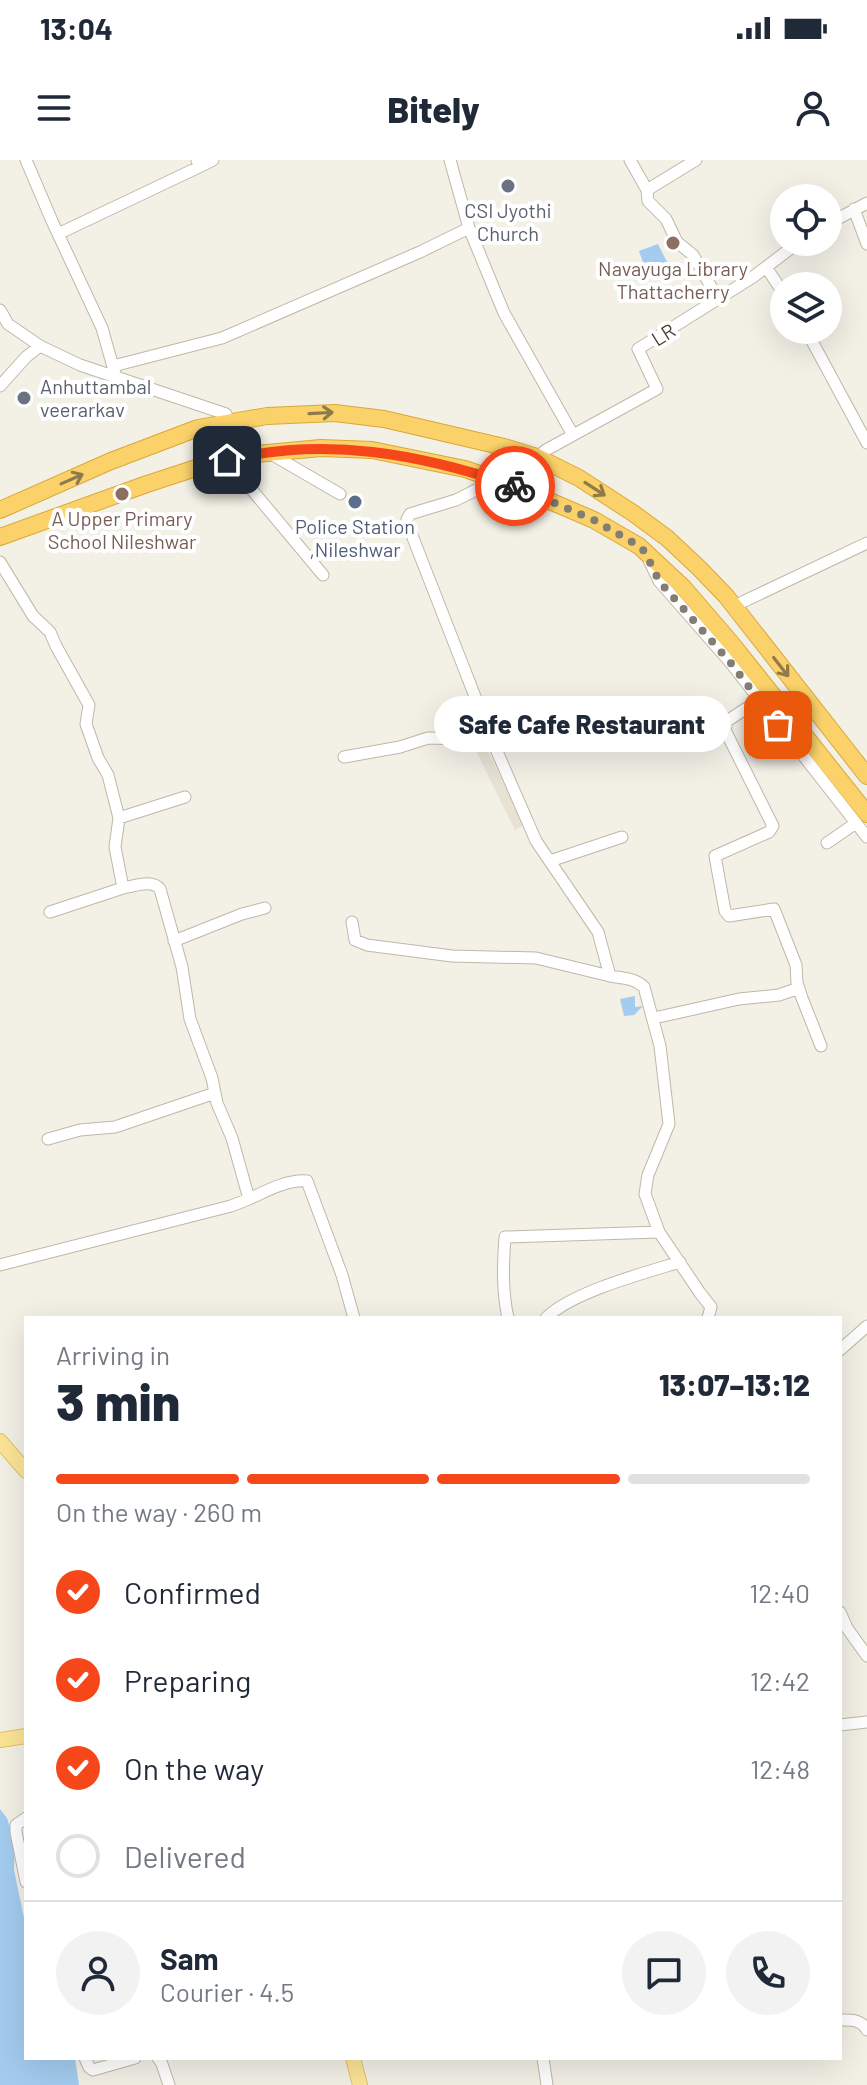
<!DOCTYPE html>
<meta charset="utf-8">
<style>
body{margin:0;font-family:Barlow,sans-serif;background:#f2f2f3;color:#1f2937;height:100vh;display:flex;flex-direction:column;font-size:30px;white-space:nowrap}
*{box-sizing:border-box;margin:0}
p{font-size:26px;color:#747a83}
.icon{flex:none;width:44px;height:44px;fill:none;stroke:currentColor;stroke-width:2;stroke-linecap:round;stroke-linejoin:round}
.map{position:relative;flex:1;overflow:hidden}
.panel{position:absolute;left:24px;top:1156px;width:818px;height:744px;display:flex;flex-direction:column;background:#fff;border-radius:0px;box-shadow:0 8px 32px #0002}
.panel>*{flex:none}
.buttons{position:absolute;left:770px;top:24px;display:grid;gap:16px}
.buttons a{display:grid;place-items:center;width:72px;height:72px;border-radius:50%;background:#fff;box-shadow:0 8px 32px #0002;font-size:40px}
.pin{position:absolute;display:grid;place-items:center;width:68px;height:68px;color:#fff;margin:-34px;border-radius:16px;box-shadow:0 4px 12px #0006}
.courier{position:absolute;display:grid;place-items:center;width:80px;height:80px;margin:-40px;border:6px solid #f6471a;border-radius:50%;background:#fff;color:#222;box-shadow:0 2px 10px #0007}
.bubble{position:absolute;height:56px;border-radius:28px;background:#fff;box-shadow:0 8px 32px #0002;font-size:26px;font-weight:800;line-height:56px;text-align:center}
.overview em{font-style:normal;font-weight:800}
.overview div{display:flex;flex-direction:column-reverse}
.overview{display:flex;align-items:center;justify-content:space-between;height:136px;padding:0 32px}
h1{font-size:52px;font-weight:800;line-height:60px}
.bar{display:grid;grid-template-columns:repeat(4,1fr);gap:12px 8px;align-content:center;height:96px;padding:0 32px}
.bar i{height:10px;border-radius:6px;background:#e0e1e3}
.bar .selected{background:#f6471a}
.bar p{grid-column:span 4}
.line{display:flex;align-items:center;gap:20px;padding:0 32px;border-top:2px solid #e0e1e3}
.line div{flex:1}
.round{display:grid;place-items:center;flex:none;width:84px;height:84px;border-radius:42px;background:#f2f2f3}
ol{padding:0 32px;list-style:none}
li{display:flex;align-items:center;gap:24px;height:88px}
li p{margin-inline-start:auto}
li .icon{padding:8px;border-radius:50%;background:#f6471a;color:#fff;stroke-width:4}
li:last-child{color:#747a83}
li i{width:44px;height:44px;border:4px solid #e0e1e3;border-radius:50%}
.status{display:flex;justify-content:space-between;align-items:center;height:56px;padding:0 40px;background:#fff;direction:ltr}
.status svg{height:22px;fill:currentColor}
header{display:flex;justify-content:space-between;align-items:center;height:104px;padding:0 32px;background:#fff;font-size:36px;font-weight:800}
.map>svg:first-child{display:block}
</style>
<div class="status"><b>13:04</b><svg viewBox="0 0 49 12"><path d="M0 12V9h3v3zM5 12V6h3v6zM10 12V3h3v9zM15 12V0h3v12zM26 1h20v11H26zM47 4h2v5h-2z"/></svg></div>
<header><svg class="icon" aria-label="menu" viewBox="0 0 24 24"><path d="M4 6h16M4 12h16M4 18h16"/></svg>Bitely<svg class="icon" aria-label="person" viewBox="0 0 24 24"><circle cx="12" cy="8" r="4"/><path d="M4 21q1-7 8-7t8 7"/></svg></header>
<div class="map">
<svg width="867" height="1925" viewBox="0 0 867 1925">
<rect width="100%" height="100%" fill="#f3f0e6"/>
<!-- residential -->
<path fill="#e7e2d4" d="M486,587L524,665L515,670L476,591Z"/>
<!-- water -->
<path fill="#a3ccef" d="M658,84L667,102L645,108L639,91Z
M635,836V847L643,846L634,855L624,856L620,839Z
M0,1649L7,1658L15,1684L14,1710L26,1767V1898H75L79,1925H0Z"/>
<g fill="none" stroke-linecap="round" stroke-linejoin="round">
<!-- minor casing -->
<g stroke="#beb8a9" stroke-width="13">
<path id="minor" d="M26,0L52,61L102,168L115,214
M450,0L469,68L504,153L573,275
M630,0L647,30L648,41L666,59L677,82L693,95L718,139
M199,7L213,0
M647,30L696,0
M854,49L867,84
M828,64L867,43
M58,74L199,7L197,0
M766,107L784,134
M0,150L8,164L40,186L80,205L226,254L238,298
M806,170L867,283
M113,206L222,178L420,92L469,68
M0,226L26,197L40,186
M271,294L340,334
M537,297L546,290L657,229L638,189L753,117L799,82
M227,300L323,415
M500,322L488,324L456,340L410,354L407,359L408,365L492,580L536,681L598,772L610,816C622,818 635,818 644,827L660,886L669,964L648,1015L645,1034L659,1072L700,1133L711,1147L708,1158
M648,398L659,421L730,502L867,677
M0,402L33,456L50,472L56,486L89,545L86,564L98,598L108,615L119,658L115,687L123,728C135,726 152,719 160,729L182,807L190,859L212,918L217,943L232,978L249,1039L231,1046L0,1105
M734,446L867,383
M759,540L727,561L725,570L773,666L769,672L715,696L725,751L729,756L774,749L796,805L797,823L802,838L821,886
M344,597L400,587L428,578L492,580
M119,658L185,637
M827,683L856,663
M550,701L622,677
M50,752L123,728
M352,762L355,780L367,785L452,796L536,798L610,816
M174,781L242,754L265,748
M654,858L739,839L779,835L799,828
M48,979L80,970L115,967L215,933
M249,1039C266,1031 288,1019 307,1021L342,1115L354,1158
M508,1158C502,1131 503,1104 505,1077L659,1072
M546,1158C572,1132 644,1113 680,1102
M840,1190L867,1166
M840,1452L847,1468L867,1496
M840,1565L867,1562
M26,1658L16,1665V1672L26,1722
M840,1860C851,1860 861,1859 867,1870
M85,1898L89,1907L93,1910L135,1898
M158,1898L162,1904L169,1925
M543,1898L547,1925"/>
</g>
<!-- major casing -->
<g stroke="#e1c366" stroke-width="16">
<path id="major" d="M0,1281L26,1311
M0,1580L26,1576
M353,1898L360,1925"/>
</g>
<!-- highway casing -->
<g stroke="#daa739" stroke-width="18">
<path id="highway" d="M0,350L111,301L198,268L267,256L335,253L384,259L504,287L537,297L579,318L633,353L667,378L699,408L726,436L867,616
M0,377L147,324L199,307L256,294L321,288L372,290L465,309L517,327L594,360L639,386L683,427L732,484L867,654"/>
</g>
<!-- minor -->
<use href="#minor" stroke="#fff" stroke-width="11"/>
<!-- major -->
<use href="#major" stroke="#fce496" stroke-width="14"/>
<!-- highway -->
<use href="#highway" stroke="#fbd269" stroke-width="16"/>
</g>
<!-- one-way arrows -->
<defs><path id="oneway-shaft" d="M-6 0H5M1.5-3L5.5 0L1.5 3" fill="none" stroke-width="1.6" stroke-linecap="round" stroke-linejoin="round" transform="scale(2)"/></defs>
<g stroke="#8e7a4a">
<use href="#oneway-shaft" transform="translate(321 253) rotate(-3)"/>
<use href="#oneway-shaft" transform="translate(72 319) rotate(-24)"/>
<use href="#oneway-shaft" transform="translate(595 329) rotate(33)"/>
<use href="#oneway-shaft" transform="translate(781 507) rotate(52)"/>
</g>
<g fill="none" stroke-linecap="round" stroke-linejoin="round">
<!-- done -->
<path stroke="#827e73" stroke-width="8" stroke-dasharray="0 14.4" d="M515,326L594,360L639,386L645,392L659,421L730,502L778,565"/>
<!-- route -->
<path stroke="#f6471a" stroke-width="10" d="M227,300C326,276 420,294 515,326"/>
</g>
<!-- markers -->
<g fill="#6b7280" stroke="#fff" stroke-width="3">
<circle cx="508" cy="26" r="8"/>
<circle cx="24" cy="238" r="8"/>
</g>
<g fill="#8d6e63" stroke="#fff" stroke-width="3">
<circle cx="673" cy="83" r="8"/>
<circle cx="122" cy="334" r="8"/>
</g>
<circle fill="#5c6f8a" stroke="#fff" stroke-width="3" cx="355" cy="342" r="8"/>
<g text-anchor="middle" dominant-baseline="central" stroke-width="8" stroke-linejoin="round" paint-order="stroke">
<!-- worship labels -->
<g font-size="20" fill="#5b616d" stroke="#fff">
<text x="508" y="50">CSI Jyothi<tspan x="508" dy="23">Church</tspan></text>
<text x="40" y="226" text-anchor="start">Anhuttambal<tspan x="40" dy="23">veerarkav</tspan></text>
</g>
<!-- education labels -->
<g font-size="20" fill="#785e54" stroke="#fff">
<text x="673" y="108">Navayuga Library<tspan x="673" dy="23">Thattacherry</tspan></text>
<text x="122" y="358">A Upper Primary<tspan x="122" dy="23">School Nileshwar</tspan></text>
</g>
<!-- street labels -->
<g font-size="20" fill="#454035" stroke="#fff">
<text transform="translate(663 174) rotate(-32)">LR</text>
</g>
<!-- service labels -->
<g font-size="20" fill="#4e5e75" stroke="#fff">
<text x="355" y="366">Police Station<tspan x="355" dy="23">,Nileshwar</tspan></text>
</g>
</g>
</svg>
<div class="buttons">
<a><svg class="icon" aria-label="locate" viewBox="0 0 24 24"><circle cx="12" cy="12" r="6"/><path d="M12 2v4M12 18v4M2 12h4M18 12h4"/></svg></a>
<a><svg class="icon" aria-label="layers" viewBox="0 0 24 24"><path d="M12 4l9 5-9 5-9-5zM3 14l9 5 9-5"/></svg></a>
</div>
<div class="pin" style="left:778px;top:565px;background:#ea580c"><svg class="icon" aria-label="bag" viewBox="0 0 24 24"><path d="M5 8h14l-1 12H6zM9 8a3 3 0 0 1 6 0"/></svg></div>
<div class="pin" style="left:227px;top:300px;background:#1f2937"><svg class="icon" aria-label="home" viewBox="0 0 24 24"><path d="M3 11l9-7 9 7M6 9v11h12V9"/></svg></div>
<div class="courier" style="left:515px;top:326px"><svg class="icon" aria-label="bike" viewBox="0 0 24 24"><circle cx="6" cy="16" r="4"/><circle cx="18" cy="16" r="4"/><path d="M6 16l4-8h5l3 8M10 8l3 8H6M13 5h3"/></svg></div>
<div class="bubble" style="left:434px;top:536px;width:296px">Safe Cafe Restaurant</div>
<section class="panel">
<div class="overview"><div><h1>3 min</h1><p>Arriving in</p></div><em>13:07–13:12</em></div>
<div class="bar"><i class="selected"></i><i class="selected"></i><i class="selected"></i><i></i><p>On the way · 260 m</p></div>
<ol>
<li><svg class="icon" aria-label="check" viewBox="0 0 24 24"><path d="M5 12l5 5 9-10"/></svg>Confirmed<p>12:40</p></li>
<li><svg class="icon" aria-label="check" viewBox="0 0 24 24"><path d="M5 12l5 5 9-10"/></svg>Preparing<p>12:42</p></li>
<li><svg class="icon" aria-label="check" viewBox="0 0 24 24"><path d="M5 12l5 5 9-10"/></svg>On the way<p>12:48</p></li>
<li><i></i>Delivered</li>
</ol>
<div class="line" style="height:144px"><a class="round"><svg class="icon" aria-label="person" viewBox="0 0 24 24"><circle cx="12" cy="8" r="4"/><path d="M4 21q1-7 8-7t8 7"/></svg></a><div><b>Sam</b><p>Courier · 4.5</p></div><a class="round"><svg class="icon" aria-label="chat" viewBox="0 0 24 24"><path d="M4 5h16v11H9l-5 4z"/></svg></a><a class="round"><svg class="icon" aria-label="phone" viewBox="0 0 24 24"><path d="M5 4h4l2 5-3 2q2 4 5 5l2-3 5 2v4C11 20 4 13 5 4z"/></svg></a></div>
</section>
</div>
